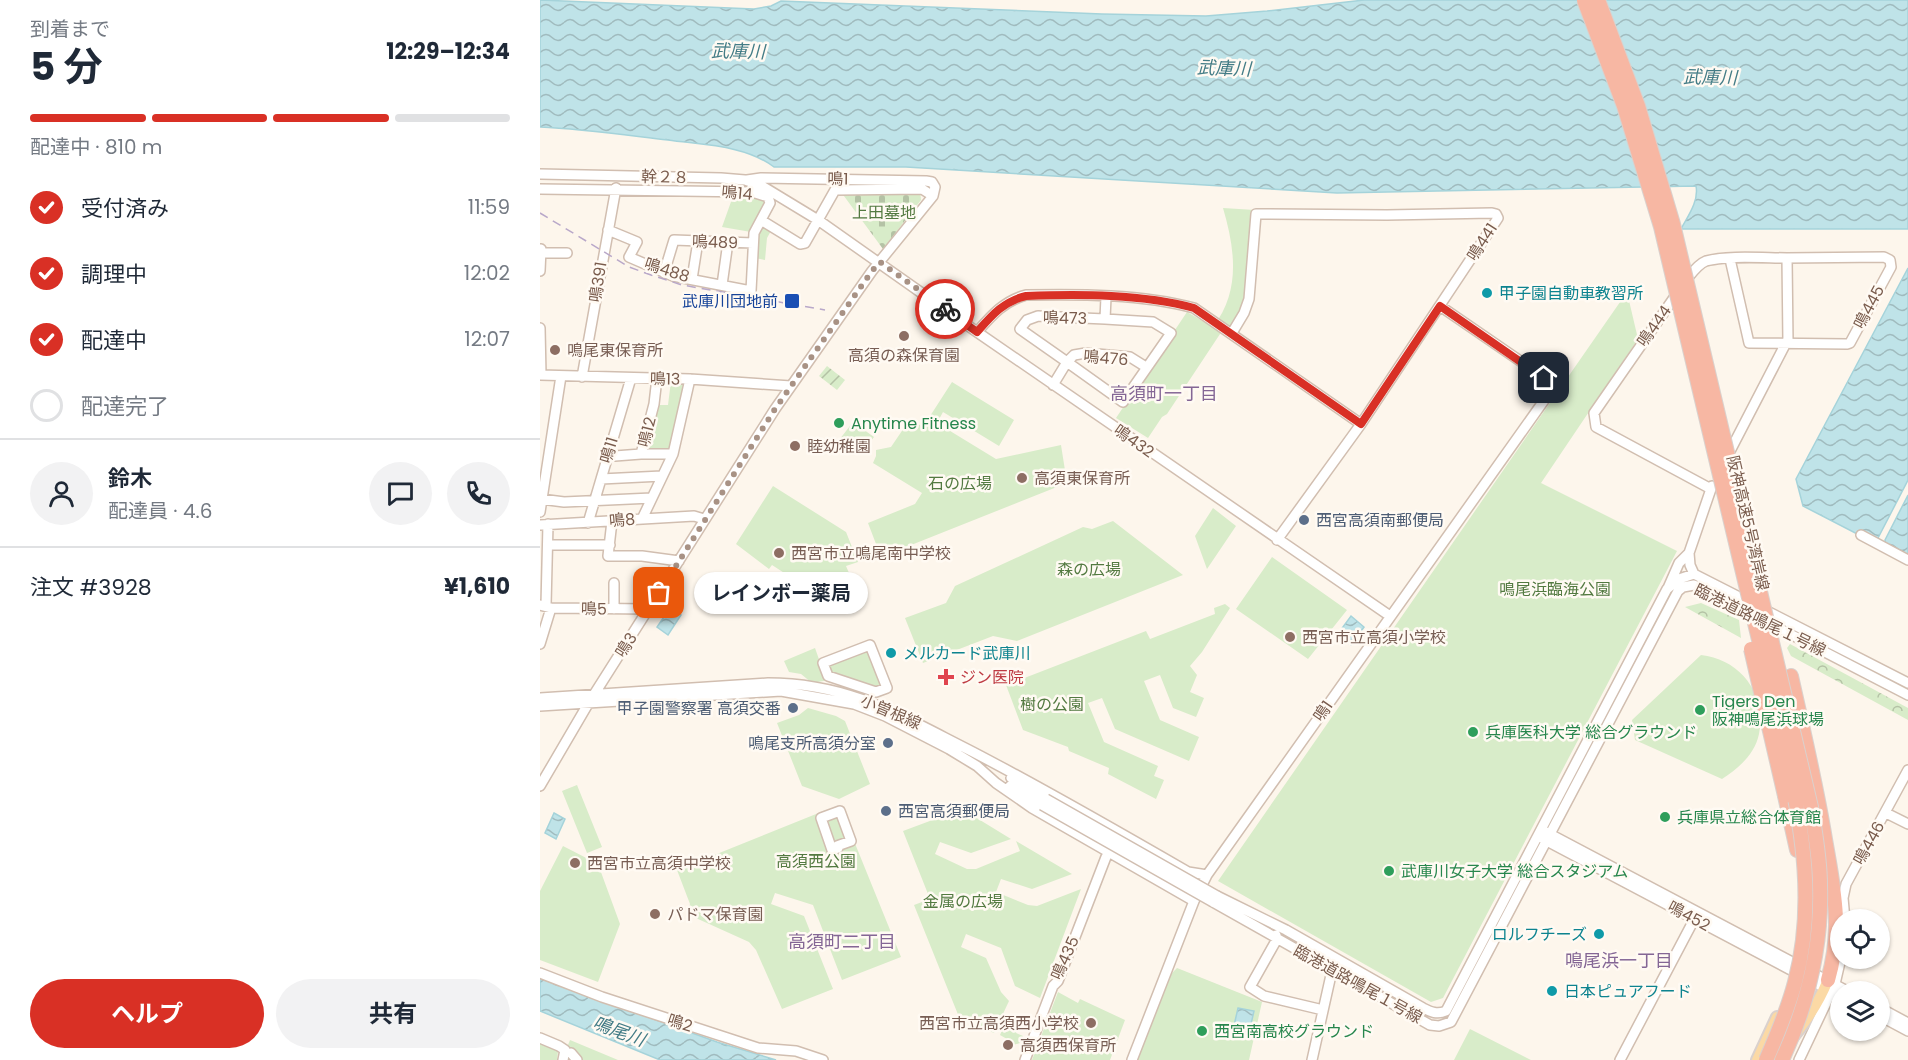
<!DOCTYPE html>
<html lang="ja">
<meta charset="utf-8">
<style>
body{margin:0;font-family:Poppins,"Noto Sans JP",sans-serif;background:#f2f2f3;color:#1f2937;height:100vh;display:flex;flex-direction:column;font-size:22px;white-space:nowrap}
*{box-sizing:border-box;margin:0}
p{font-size:20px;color:#747a83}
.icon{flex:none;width:33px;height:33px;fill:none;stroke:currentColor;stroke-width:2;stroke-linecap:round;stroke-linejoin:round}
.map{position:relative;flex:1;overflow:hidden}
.drawer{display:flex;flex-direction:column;background:#fff;width:540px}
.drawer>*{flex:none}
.fabs{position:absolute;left:1290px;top:909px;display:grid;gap:12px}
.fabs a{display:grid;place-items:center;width:60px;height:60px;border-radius:50%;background:#fff;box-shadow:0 2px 4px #0004;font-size:30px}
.pin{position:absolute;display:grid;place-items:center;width:51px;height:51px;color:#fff;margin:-26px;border-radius:12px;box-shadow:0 3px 9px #0006}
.courier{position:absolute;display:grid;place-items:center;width:60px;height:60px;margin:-30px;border:4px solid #d93025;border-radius:50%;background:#fff;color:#222;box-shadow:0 2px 8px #0007}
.bubble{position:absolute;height:42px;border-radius:21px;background:#fff;box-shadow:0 2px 4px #0004;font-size:20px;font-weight:700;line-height:42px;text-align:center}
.head em{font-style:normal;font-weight:700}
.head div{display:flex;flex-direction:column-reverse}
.head{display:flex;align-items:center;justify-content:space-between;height:102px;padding:0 30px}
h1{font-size:39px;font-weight:700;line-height:45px}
.bar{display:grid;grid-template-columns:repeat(4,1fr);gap:9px 6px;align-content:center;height:72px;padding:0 30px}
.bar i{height:8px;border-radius:4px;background:#e0e1e3}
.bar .current{background:#d93025}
.bar p{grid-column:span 4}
.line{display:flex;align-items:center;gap:15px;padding:0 30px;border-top:2px solid #e0e1e3}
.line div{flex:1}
.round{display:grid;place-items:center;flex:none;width:63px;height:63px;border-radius:32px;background:#f2f2f3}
ol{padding:0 30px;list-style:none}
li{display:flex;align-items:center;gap:18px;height:66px}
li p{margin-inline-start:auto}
li .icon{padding:6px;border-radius:50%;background:#d93025;color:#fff;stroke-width:4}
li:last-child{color:#747a83}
li i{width:33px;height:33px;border:3px solid #e0e1e3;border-radius:50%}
.cta{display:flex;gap:12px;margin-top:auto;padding:12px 30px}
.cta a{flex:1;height:69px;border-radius:36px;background:#d93025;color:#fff;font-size:24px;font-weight:700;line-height:69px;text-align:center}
.cta a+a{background:#f2f2f3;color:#1f2937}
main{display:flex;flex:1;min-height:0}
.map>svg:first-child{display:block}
</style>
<main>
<section class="drawer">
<div class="head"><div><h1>5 分</h1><p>到着まで</p></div><em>12:29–12:34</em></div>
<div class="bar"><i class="current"></i><i class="current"></i><i class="current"></i><i></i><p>配達中 · 810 m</p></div>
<ol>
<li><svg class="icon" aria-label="check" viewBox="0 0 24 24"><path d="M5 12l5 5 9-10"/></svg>受付済み<p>11:59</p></li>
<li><svg class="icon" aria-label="check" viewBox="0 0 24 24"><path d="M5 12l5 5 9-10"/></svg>調理中<p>12:02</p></li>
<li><svg class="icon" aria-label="check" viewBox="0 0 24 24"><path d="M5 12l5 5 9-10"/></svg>配達中<p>12:07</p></li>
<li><i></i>配達完了</li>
</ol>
<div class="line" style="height:108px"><a class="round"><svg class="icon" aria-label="person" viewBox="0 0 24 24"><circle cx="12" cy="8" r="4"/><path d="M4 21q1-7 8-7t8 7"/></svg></a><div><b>鈴木</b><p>配達員 · 4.6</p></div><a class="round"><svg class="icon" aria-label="chat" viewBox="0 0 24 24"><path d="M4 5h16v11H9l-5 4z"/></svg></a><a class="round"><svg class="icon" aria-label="phone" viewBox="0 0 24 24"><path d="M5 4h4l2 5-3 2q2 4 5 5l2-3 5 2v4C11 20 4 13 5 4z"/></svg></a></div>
<div class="line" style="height:78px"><div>注文 #3928</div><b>¥1,610</b></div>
<div class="cta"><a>ヘルプ</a><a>共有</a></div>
</section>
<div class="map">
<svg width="1368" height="1060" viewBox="0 0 1368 1060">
<defs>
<pattern id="forest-crowns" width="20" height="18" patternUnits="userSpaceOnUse" patternTransform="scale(1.5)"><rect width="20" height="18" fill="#d8ecc9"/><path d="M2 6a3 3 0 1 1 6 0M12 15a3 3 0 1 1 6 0" fill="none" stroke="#b4c2a5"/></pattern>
<pattern id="cemetery-stones" width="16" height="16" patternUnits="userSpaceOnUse" patternTransform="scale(1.5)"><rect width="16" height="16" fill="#d8ecc9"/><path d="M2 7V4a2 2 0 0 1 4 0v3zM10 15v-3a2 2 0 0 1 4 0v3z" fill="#b4c2a5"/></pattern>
<pattern id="garden-furrows" width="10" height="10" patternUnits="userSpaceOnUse" patternTransform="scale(1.5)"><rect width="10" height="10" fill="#d8ecc9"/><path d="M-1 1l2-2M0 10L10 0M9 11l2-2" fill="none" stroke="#b4c2a5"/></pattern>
<pattern id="water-waves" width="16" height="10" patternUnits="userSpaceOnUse" patternTransform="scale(1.5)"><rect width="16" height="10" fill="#bfe3e8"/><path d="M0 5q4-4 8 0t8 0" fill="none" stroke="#a0bbbe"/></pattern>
</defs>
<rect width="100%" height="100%" fill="#fdf6ec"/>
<!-- green -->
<path fill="#d8ecc9" d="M200,195L223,200L225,205L211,232L182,227L192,199Z
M683,208L715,210L707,300L688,334L682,331L627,414L622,417L608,438L576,418L647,312L673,327C701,291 695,249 683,208Z
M222,223L232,229L227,238L225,260L215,258L216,233Z
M1087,292L1098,339L1001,483L1137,551L903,998L891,1002L678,881Z
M131,381H147L132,452H102L115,405H128Z
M412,382L474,420L459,446L403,412L397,423L456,459L521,445L527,483L341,557L328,523L375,504L382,493L333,463L336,456V450L351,447L370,419L383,427Z
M313,422L334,437L324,450L309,453L296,444Z
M233,486L306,532L318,562L306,566L309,573L288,582L283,590L272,591L232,565L229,569L196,544Z
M673,508L696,526L667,569L655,536Z
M573,521L643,575L477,641L453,636L383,663L365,618L406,603L415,586L543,527L552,529Z
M732,557L807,610L768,659L696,609Z
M685,604L690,608L662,652L650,666L657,675L650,692L664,698L656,717L633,708L620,675L604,681L620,720L659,737L649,761L575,729L562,698L548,703L564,742L618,766L614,776L624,780L616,799L568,774L569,768L529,751L528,747L483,730L466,685L606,631L610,639L675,614L674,608Z
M330,646L346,690L289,680L272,683L261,674L249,672L244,661L275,648L281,665Z
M1161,655C1200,659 1227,694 1219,734C1215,754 1198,769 1182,779L1095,740L1092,720Z
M268,708L296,716L305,721L330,784L299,799L262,786L237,723L259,715Z
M37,785L62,847L47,853L22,791Z
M301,809L361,957L302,980L273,905L235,893L231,904L264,916L293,989L242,1009L216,950L209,942L147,914L150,904L137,870L286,810Z
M422,809L471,839L431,853L400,842L395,854L427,869H436L480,851L476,841L532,874L492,889L461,879L456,892L488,905L497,906L541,889L500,998L475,986L461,948L426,934L421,947L446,958L461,992L469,1001L454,1033L419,1017L374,905L390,899L363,831Z
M23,846L58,864L80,924L58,982L0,960V891Z
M637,968L722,1002L709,1060H596L630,975Z
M518,992L538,1003L540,999L585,1020L570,1060H492Z
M465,1023L478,1029L476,1033L483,1036L480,1043L470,1046L467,1039L460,1035Z
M930,1029L991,1060H914Z
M30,1040L78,1060H26L28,1045Z
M0,1041L16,1047L18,1051L17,1060H0Z"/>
<!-- forest -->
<path fill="url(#forest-crowns)" d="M1161,603L1199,620L1201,638L1145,607Z
M1250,644L1368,708V720L1251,656L1247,648Z"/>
<!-- cemetery -->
<path fill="url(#cemetery-stones)" d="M380,190L381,200L343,249L301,192Z"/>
<!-- garden -->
<path fill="url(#garden-furrows)" d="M287,366L305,380L297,390L279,376Z"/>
<!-- water -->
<path fill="url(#water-waves)" stroke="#a5d3da" stroke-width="1.5" d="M0,0L214,9L231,6L241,1L562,14L666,16L727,11L824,0H1368V229H1141C1148,216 1159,201 1156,186L797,193L366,167H234C205,145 163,145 128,140C85,135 43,129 0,127Z
M1368,268V480L1337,540L1325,538L1263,506L1256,479Z
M1368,495V557L1346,545L1345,540Z
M130,608L141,615L128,635L117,627Z
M811,616L824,627L811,645L797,635Z
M14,813L25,819L16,839L5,833Z
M0,978L177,1042L236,1060H120L0,1011Z
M698,1008L714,1011L709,1033L693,1030Z"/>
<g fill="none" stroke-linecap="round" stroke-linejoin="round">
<!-- minor casing -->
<g stroke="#d1beb0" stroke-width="12">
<path id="minor" d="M0,174L181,178L205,180L222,186L278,220L437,332L850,616
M0,189L212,192L228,197L230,203L214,233L211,291L133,276L89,257L97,242L68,230
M221,220L260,244L265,243L295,190L382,189L393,196
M1,253H27
M1190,259L1209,343L1307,344L1310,343L1351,267L1350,260L1344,257L1247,258
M0,271L1,249
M124,273L134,240L213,243
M152,279L158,241
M1146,280C1151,274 1158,264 1166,261C1186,255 1225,258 1247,258L1248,343
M182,285L188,242
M1138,292L1054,413L1056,427L1171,489
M565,319L613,322L631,333L583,402L527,362L534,355L546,353L590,357L606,367
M0,328L1,375
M437,332C452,315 464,301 486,295C540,294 602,294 654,308L821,424
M692,333L704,313L709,299L716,214L847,215L952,213L956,214L958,218L821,424L737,540
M0,375L150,379L251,386
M42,377L76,188
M513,385L527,362L480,329L487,320L498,316L565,319L566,297
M68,454L75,456L101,454
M133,454L150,379
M1188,455L1246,343
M61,479L122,476
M1,499L24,502L112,498
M0,512L21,376
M102,519L133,454H101L114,404L117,378
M72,521L68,556H102L139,561
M48,523L91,378
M0,525L154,516L164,519
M1321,535L1368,560
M8,545H70
M1149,553L1150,565L1154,574
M1128,588L1139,563L1149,553L1172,486
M0,605L11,608L109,609
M6,605L8,524
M74,609V583
M1223,609L1368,683
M1227,622L1368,695
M0,644L11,608
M330,645L347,688L336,692L288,676L283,663Z
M0,698L228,683C310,683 363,717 433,752C506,790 577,831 648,872L667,875
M0,706L241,691L314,704L345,716L409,749L437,766L456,783L492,808L654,901
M471,778L506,799
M0,786L48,704L235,409L332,271L393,196L395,187L392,182L386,181L221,178L207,180
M470,786L502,805
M300,811L311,841L297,846L298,848L292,850L281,818Z
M1346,813L1368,824
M1006,832L1309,992
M1003,839L1300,996
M677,896L746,930L883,1008C891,1012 897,1015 906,1011L1127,589L1139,579L1154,574L1211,603
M673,902L890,1025L899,1026L911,1022L1138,591L1143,587L1154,585L1214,615
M1305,920L1303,898L1306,884L1368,770
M736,935L737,939L710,987L724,996L783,1010
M0,973L62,997L218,1048L256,1051L283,1060
M1340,1008L1368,1023
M1340,1016L1368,1031
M0,1038L19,1046L25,1050L23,1060
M31,1053L37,1060
M485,1060L513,986L518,981L566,857
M592,1060L654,901L667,875L1015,385L900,306
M772,1060L793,966
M1080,1060L1157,914
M1259,1060L1295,984L1301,958"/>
</g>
<!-- major casing -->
<g stroke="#dad1cd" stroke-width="14">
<path id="major" d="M1217,1060L1237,1017
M1232,1060C1256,1035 1275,1012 1288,980"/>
</g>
<!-- highway casing -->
<g stroke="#dad1cd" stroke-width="16">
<path id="highway" d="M1251,676C1263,730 1276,784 1285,839C1294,891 1303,928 1288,980
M1245,796L1257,850"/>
</g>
<!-- minor -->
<use href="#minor" stroke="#fff" stroke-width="9"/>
<!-- major -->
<use href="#major" stroke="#fbd9a5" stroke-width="10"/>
<!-- highway -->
<use href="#highway" stroke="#f7b7a3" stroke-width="14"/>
<!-- rail -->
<path stroke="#b9a8c9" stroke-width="1.5" stroke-dasharray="9 6" stroke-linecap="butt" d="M0,213L89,267L111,275L142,285L285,310"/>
<!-- minor-bridge casing -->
<g stroke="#d1beb0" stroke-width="12" stroke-linecap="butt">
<path id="minor-bridge" d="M506,799L677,896
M502,805L673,902"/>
</g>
<!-- highway-bridge casing -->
<g stroke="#dad1cd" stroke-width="16" stroke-linecap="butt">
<path id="highway-bridge" d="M1044,0L1084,106L1121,227L1247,758C1263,832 1275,907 1255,982C1248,1009 1237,1035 1226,1060
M1058,0L1098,106L1133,224L1271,807C1275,833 1280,858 1280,885C1282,945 1267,1006 1242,1060
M1211,649L1245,796"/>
</g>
<!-- minor-bridge -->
<use href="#minor-bridge" stroke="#fff" stroke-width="9"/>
<!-- highway-bridge -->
<use href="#highway-bridge" stroke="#f7b7a3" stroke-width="14"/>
</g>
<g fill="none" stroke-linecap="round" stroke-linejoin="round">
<!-- done -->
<path stroke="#a89285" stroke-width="6" stroke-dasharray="0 10.8" d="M119,593L235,409L332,271L340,262L405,309"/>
<!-- route -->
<path stroke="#d93025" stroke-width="8" d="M405,309L437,332C452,315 464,301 486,296C540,294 603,294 654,308L821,424L900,306L1004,378"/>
</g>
<!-- markers -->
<g fill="#0f9aa8" stroke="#fffaf3" stroke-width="2">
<circle cx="947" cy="293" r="6"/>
<circle cx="351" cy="653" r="6"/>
<circle cx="1059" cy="934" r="6"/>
<circle cx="1012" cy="991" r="6"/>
</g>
<rect fill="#1a4fb4" stroke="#fffaf3" stroke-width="2" x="244" y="293" width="16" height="16" rx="3"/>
<g fill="#8d6e63" stroke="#fffaf3" stroke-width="2">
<circle cx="364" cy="336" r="6"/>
<circle cx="15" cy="350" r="6"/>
<circle cx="255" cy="446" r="6"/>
<circle cx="482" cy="478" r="6"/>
<circle cx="239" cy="553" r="6"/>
<circle cx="750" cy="637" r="6"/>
<circle cx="35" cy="863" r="6"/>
<circle cx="115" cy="914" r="6"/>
<circle cx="551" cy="1023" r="6"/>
<circle cx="468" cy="1045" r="6"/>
</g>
<g fill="#2e9e5b" stroke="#fffaf3" stroke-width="2">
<circle cx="299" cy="423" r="6"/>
<circle cx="1160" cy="710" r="6"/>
<circle cx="933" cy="732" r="6"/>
<circle cx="1125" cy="817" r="6"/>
<circle cx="849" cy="871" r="6"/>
<circle cx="662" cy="1031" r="6"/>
</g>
<g fill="#5c6f8a" stroke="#fffaf3" stroke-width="2">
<circle cx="764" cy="520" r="6"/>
<circle cx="253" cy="708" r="6"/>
<circle cx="348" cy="743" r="6"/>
<circle cx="346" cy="811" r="6"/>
</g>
<path fill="#e0444e" stroke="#fffaf3" stroke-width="2" d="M403 668h6v6h6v6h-6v6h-6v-6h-6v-6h6z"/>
<g text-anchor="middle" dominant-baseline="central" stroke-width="5" stroke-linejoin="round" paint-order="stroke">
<!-- street labels -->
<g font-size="16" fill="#7a5c4d" stroke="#fffaf3">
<text transform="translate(125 177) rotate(1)">幹２８</text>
<text transform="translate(298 179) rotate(1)">鳴1</text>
<text transform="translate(197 193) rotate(5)">鳴14</text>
<text transform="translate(175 242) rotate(2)">鳴489</text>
<text transform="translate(942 242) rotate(-57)">鳴441</text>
<text transform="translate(127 270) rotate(18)">鳴488</text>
<text transform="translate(58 282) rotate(-81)">鳴391</text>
<text transform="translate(1329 307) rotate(-62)">鳴445</text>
<text transform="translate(525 318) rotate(1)">鳴473</text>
<text transform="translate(1114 326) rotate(-55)">鳴444</text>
<text transform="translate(566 358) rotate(5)">鳴476</text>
<text transform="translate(125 379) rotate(1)">鳴13</text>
<text transform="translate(107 432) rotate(-76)">鳴12</text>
<text transform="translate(594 441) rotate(35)">鳴432</text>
<text transform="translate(69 450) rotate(-73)">鳴11</text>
<text transform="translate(82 520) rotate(-5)">鳴8</text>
<text transform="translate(1208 523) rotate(77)">阪神高速5号湾岸線</text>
<text transform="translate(54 609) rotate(1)">鳴5</text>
<text transform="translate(1220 620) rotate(26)">臨港道路鳴尾１号線</text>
<text transform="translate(86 645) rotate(-57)">鳴3</text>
<text transform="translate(783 711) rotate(-55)">鳴1</text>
<text transform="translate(351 712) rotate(23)">小曽根線</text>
<text transform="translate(1329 843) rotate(-61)">鳴446</text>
<text transform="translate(1149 916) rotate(28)">鳴452</text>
<text transform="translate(525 958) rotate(-66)">鳴435</text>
<text transform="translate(818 984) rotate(29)">臨港道路鳴尾１号線</text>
<text transform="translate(140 1023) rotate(18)">鳴2</text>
</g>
<!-- park labels -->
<g font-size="16" fill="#537a41" stroke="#fffaf3">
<text x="344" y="212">上田墓地</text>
<text x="420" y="483">石の広場</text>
<text x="549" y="569">森の広場</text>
<text x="1015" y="589">鳴尾浜臨海公園</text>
<text x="512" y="704">樹の公園</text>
<text x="276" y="861">高須西公園</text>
<text x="423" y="901">金属の広場</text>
</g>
<!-- culture labels -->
<g font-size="16" fill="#0d838f" stroke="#fffaf3" text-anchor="start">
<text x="959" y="293">甲子園自動車教習所</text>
<text x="363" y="653">メルカード武庫川</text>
<text x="1047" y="934" text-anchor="end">ロルフチーズ</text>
<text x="1024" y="991">日本ピュアフード</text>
</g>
<!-- transit labels -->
<g font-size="16" fill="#164399" stroke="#fffaf3" text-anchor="end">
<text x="238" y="301">武庫川団地前</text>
</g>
<!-- education labels -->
<g font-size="16" fill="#785e54" stroke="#fffaf3" text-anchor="start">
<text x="27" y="350">鳴尾東保育所</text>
<text x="364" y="355" text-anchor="middle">高須の森保育園</text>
<text x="267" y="446">睦幼稚園</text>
<text x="494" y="478">高須東保育所</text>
<text x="251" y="553">西宮市立鳴尾南中学校</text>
<text x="762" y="637">西宮市立高須小学校</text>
<text x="47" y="863">西宮市立高須中学校</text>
<text x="127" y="914">パドマ保育園</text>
<text x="539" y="1023" text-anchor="end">西宮市立高須西小学校</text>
<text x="480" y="1045">高須西保育所</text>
</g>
<!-- leisure labels -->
<g font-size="16" fill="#27864d" stroke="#fffaf3" text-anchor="start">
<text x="311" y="423">Anytime Fitness</text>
<text x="1172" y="701">Tigers Den<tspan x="1172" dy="18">阪神鳴尾浜球場</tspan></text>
<text x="945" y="732">兵庫医科大学 総合グラウンド</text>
<text x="1137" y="817">兵庫県立総合体育館</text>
<text x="861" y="871">武庫川女子大学 総合スタジアム</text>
<text x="674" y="1031">西宮南高校グラウンド</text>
</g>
<!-- service labels -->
<g font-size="16" fill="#4e5e75" stroke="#fffaf3" text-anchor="start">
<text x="776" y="520">西宮高須南郵便局</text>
<text x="241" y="708" text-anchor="end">甲子園警察署 高須交番</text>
<text x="336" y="743" text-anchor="end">鳴尾支所高須分室</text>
<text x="358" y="811">西宮高須郵便局</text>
</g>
<!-- health labels -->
<g font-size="16" fill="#be3a42" stroke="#fffaf3" text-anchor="start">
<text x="420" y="677">ジン医院</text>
</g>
<!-- water labels -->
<g font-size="18" font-style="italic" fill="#437c86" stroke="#fffaf3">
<text transform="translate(198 51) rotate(1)">武庫川</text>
<text transform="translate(684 68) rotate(2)">武庫川</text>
<text transform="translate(1170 77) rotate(1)">武庫川</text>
<text transform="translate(79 1031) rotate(20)">鳴尾川</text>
</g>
<!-- neighbourhood labels -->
<g font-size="18" fill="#846695" stroke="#fffaf3">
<text x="624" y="393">高須町一丁目</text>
<text x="302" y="941">高須町二丁目</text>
<text x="1079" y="960">鳴尾浜一丁目</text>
</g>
</g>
</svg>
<div class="fabs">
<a><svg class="icon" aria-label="locate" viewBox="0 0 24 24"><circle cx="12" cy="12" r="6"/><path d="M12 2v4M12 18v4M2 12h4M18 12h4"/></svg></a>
<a><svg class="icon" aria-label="layers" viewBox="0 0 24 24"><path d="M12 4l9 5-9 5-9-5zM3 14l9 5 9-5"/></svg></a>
</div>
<div class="pin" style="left:119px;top:593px;background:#ea580c"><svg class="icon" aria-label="bag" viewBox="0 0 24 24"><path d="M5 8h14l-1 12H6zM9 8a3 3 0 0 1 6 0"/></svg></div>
<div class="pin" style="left:1004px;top:378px;background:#1f2937"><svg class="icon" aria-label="home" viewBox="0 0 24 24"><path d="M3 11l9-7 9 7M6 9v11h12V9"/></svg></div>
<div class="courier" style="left:405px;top:309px"><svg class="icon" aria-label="bike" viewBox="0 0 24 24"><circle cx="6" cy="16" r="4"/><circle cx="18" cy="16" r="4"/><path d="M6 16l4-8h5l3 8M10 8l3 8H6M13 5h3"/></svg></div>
<div class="bubble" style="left:154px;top:572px;width:174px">レインボー薬局</div>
</div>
</main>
